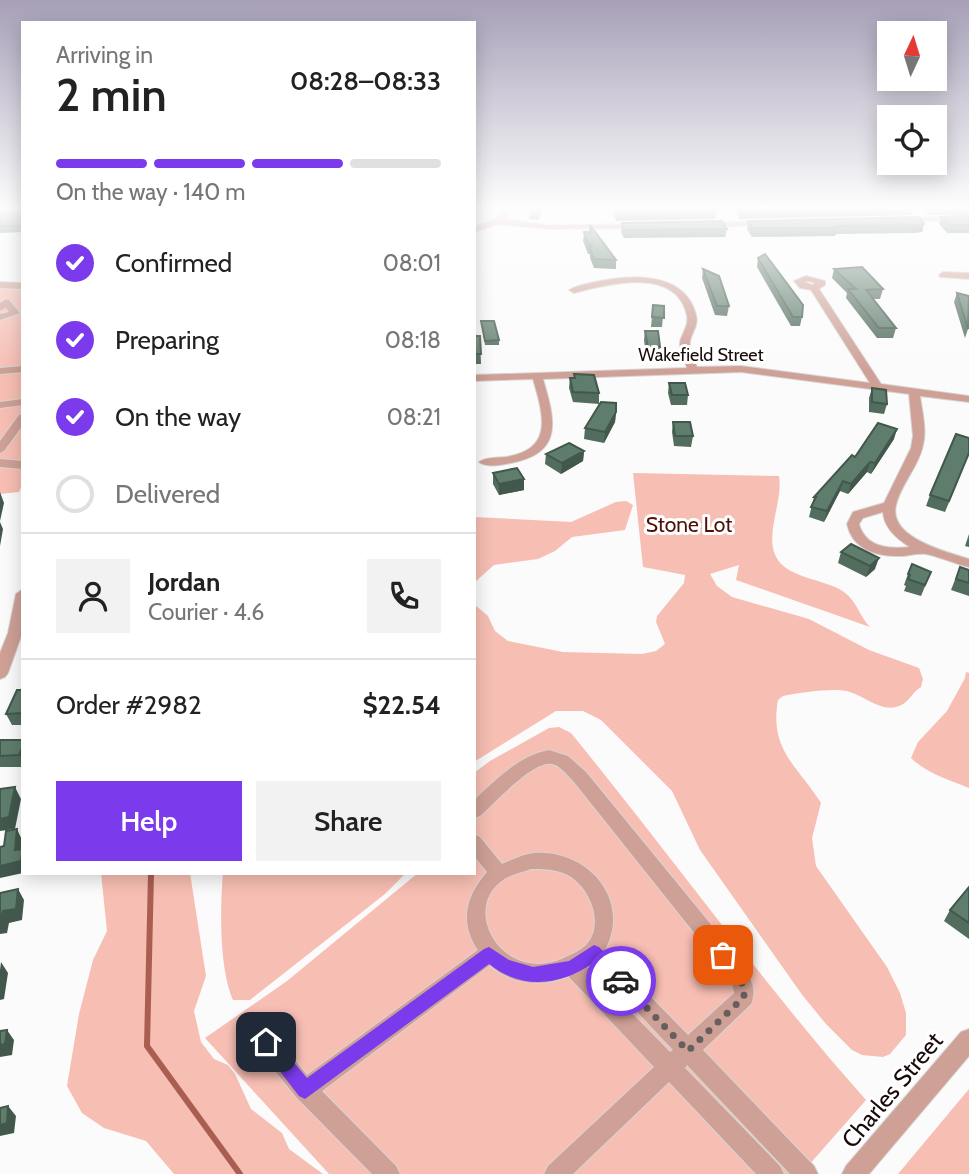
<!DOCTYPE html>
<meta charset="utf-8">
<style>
body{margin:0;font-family:Cabin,sans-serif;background:#f2f2f2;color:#222;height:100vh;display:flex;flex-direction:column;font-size:26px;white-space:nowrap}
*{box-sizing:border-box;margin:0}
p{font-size:23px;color:#767676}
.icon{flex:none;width:38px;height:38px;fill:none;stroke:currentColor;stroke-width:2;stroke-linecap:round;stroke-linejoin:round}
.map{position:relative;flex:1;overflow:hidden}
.panel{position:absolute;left:21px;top:21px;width:455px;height:854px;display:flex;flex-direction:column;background:#fff;border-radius:0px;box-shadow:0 4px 18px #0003}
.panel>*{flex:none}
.needle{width:46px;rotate:4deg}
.tools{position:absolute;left:877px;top:21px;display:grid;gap:14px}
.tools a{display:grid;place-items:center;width:70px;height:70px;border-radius:0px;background:#fff;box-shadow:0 4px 18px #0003;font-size:35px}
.pin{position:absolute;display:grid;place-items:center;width:60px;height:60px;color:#fff;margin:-30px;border-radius:14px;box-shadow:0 4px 10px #0006}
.courier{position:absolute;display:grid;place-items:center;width:70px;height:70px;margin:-35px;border:5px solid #7c3aed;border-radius:50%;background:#fff;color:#222;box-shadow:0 2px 9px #0007}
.summary em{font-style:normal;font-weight:600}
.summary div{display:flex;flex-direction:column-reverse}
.summary{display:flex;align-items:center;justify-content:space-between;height:119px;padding:0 35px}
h1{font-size:46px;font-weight:600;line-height:52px}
.bar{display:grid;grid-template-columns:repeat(4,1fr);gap:10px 7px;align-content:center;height:84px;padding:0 35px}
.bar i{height:9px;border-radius:5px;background:#e0e0e0}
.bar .current{background:#7c3aed}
.bar p{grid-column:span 4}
.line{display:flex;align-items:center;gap:18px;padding:0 35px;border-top:2px solid #e0e0e0}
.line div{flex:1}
.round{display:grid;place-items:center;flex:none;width:74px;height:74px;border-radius:0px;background:#f2f2f2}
ol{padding:0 35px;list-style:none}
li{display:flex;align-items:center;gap:21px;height:77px}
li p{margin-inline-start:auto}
li .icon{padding:7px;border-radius:50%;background:#7c3aed;color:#fff;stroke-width:4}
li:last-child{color:#767676}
li i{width:38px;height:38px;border:4px solid #e0e0e0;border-radius:50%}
.cta{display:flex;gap:14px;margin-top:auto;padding:14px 35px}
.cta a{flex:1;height:80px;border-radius:0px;background:#7c3aed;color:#fff;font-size:28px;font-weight:600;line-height:80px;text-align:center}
.cta a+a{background:#f2f2f2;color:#222}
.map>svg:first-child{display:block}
</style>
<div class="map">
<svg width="969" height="1174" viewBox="0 0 969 1174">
<rect width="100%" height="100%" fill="#fbfbfb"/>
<!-- green -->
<path fill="#f7beb3" d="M0,288L23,290V483L19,492L0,494Z
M633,473L779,476C783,500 767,529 774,552C782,579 825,578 844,592C856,600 860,617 870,627L736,580L739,565L710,574L717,586L732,597L809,619L869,650L919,668L923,679L921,687C911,693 909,704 896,707C880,711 864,696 850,692C835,687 799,693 783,696L778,700C769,750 797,765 821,803L812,838L816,866L887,967L900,993L906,1013V1035L890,1054L883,1057L862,1055L852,1050L826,1024L803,996L700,850L672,791L601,720L583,711H556L474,762V604L488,616L495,631L508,641L563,652L642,654L656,651L665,644L656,622L657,616L684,583L685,575L643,567Z
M626,501L633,505L625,530L572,537L555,551L538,559L494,565L474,583V517L571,522L616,502Z
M966,672L969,673V788C947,779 928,774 911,758L918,742L947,711L965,678Z
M559,727L571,733C670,854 762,983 866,1100L801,1174H329L205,1038L287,981L418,873H474V773L490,761L549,728Z
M101,873H190L206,976L194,1011L201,1042L214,1059L228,1065L235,1074L251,1109L282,1133L289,1149L323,1174H174L146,1141L104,1128L82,1113L67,1086L79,1014L93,960L107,931Z
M223,873H406L385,894L250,1000H233C219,967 220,909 223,873Z
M969,1089V1174H898Z"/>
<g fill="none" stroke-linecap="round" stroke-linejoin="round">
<!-- stream -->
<path stroke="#a95e51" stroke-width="6" d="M151,873L147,1046L240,1174"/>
<!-- minor casing -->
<g stroke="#d7d5d4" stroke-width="2">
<path id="minor" d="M505,208H513L504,219L548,225L640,224L644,226L640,228L548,229L499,224L474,232V227L495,219Z
M902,217H969V221H899L898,219Z
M769,221L770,223L766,225L706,227L702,225L706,223Z
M943,272L969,273V279L940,277L939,275Z
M806,276L825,281V285L819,289L881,384L969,396V402L920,396C922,411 927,430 923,445C919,466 901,484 896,505C888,538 947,552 969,559V567C955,564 941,557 926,554C919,553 911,555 904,556C879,557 853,551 847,524L853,512L884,503L911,448L913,436L909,394L741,372L543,379C555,420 564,453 511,463C500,465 487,468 479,462C486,457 496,458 505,457C555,450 543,414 533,379L474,381V375L687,368C684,359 679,351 680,342C682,333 689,326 687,316C677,266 608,284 574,293L569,290C578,285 590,283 600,281C635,274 686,273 696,315C699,325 692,332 690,341C689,351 694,359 697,367L741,366L870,383L811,290L800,288L794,281ZM809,281L815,283L812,285L805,282ZM883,512C884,528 897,539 910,547C889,549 866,548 859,524L863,518Z
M0,282L23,283V289L0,288Z
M6,299L9,300L20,313L0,320V314L9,312L6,308L0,311V303Z
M23,366V372L0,374V368Z
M23,399V405L0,408V402Z
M23,414V425L4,451L0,453V441L19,415Z
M0,459L23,461V469L0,467Z
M23,589V631L8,673L5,677L0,679V653L8,633L16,594Z
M549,750L568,756L586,772L745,966C751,980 757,990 751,1004L703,1050L814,1166L818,1174H790L687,1065L685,1068L780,1166L784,1174H756L669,1082L573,1174H544L548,1166L654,1067L568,976C542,988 511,984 490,965L322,1091L396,1166L400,1174H372L297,1098L258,1050L255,1042L258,1034L266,1031L274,1034L307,1075L478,950C459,922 466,896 487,872L474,856V834L480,837L502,864C512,860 523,854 534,853C587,849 632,899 605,950L688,1035L734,993L731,979L574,782C568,776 561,766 552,764C533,760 494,804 480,816L474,818V800C496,780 518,756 549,750ZM531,869C542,869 553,869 563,873C588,882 606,922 587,944C580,951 572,954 564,958C503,986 457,907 506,878C514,874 523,872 531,869ZM592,964L673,1050L670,1052L587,967Z
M969,1029V1056L869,1174H842L846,1166L961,1032Z"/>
</g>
<!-- minor -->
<use href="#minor" fill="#cea096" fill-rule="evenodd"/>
</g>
<!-- wall -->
<path fill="#526c5d" d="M0,208H23V232L0,233V212L21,213L22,210H0Z
M530,208H542L539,220L529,219Z
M614,208L717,211L715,219L616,221L614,215Z
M736,208H913L911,215L740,219L735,211Z
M922,208H969V215H929Z
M969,216V233H947L939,224L941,217Z
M748,221L924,224L922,232L911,233L836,234L835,236L752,237L747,229Z
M622,223L727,229L725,237L624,238L621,232Z
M590,225L616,260V269L594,268L590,258V254H588L583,241L584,232H589Z
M758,258L802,317L800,326H791L757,267Z
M703,269L729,306L727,316L715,315L702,278Z
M834,269L883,289L880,299H873L896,328L893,338H877L846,298L847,293L832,278Z
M957,293L968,329L965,338L954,302Z
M653,305L664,306L662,327H651Z
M481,321L499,340V345H485Z
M645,331L660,347L659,357H646L644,340Z
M474,336H480L481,364H474Z
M574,374L599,393V404L573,402L569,388L570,378H574Z
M669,383L688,395L687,405H671L668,393Z
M872,388L887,404L884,414L869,412V398Z
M616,412L615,422L604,443L584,439L585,428Z
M673,422L693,436L691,447L674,446L672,432Z
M894,439L871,474L867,472L848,494L840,491L824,522L809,517L814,497L855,457Z
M584,451L583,461L561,474L545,464L546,454Z
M969,454L945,512L926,506L930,495Z
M493,473L524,490L499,495L493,484Z
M969,534V547L965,546Z
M841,552L875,569L866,577L838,563Z
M960,567L969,570V596L951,590Z
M931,572L921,596L904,591L906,586L904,585L908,574Z
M23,690V725H12L6,714Z
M0,740H23V767H0Z
M969,887V939L944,921L950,910Z"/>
<!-- shaded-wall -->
<path fill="#42584c" d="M924,224L922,232L911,233L914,225Z
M616,412L615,422L604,443L605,432Z
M897,429L894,439L871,474L875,463Z
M584,451L583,461L561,474L562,463Z
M870,462L867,472L848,494L851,484Z
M524,479V490L499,495V484Z
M843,481L840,491L824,522L827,511Z
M0,492L4,503L0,521Z
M0,522L3,529L0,546Z
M879,558L875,569L866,577L870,566Z
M23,746V763L19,755Z
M15,787L21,799L15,829L0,831V819Z
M17,829L22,840L21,861L15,850Z
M23,849V873L0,878V866Z
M18,889L24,900L22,920L9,923L7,933L0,934V922L3,911Z
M1,962L8,973L4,999L0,1000V970Z
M7,1030L14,1040L12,1055L0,1057V1045Z
M8,1106L16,1116L14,1133L0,1136V1125Z"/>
<!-- building -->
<path fill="#5f7d6c" stroke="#42584c" stroke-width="2" d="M530,208H540L539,211L530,210Z
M615,208H715L717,211L617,212Z
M740,208H867L742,210Z
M23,209V224L21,226H0V212L21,213Z
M969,216V225H950L941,217Z
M919,217L924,224L914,225L836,226L837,228H753L748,221Z
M722,221L727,229L625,230L622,223Z
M590,225L605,245L616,260L594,259L590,249L592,245H589L584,232H591Z
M765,254L803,305L802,317H793L758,258Z
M862,267L883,289L866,290L896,328H879L848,289H856L834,269Z
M703,269L719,276L729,306H717Z
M957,293L969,296L968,329Z
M653,305L664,306V318L652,317Z
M481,321H494L499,340L485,341Z
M645,331H658L660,347H648Z
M474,336H480L481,354H474Z
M574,374L594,375L599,393L573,392L570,378H575Z
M669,383H685L688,395H672Z
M872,388L886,390L887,404L872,402Z
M601,402L616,403V412L605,432L585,428Z
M673,422H690L693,436H675Z
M878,423L897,429L875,463L870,462L851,484L843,481L827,511L811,507L816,497H814L852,455L855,457Z
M956,434L969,438V453L949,501L930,495Z
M569,443L584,451L562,463L546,454Z
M517,468L524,479L499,484L493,473Z
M851,544L879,558L870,566L841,552Z
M912,564L931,572L925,585L908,579L910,575L908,574Z
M960,567L969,570V583L956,579Z
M17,690H23V713L6,714Z
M0,740H23V746L19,755L0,756Z
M15,787L9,817L0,819V789Z
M17,829L15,850L23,849L21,861L0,866V847L4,846L6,831Z
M969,887V923L950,910Z
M18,889L16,909L3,911L0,922V893Z
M7,1030L5,1044L0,1045V1031Z
M8,1106L7,1123L0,1125V1108Z"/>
<!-- sky -->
<linearGradient id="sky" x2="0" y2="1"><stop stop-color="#a7a0b8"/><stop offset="0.56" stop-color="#fdfdfd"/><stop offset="1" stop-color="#fdfdfd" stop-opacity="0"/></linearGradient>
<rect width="969" height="372" fill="url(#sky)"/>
<!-- route -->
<path fill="#7c3aed" d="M594,945L599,947L627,976L629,981L627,987L621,989L615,987L593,963C561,986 521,990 489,964L305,1099L299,1096L257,1042L260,1036L266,1033L272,1036L307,1078L484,949L489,947L509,960L533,967L569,961Z"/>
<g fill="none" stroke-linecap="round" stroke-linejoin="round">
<!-- done -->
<path stroke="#675f5e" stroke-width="7" stroke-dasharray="0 12.6" d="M621,981L688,1051L744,997C744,979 734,968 723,955"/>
</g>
<g text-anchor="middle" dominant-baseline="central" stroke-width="6" stroke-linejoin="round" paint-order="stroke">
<!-- far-street labels -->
<g font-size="18" fill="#170b09" stroke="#fff">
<text x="701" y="355">Wakefield Street</text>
</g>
<!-- park labels -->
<g font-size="21" fill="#4f1007" stroke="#fff">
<text x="689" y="524">Stone Lot</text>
</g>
<!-- near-street labels -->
<g font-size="24" fill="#170b09" stroke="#fff">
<text transform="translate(892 1090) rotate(-50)">Charles Street</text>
</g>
</g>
</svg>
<div class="tools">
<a><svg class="needle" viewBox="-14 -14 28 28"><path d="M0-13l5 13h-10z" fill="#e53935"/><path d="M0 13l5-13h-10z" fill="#767676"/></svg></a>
<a><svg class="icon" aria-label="locate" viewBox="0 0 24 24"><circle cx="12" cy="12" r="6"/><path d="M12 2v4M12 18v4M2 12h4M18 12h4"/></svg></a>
</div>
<div class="pin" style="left:723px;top:955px;background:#ea580c"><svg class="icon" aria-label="bag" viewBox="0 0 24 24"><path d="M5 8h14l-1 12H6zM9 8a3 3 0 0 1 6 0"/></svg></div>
<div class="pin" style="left:266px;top:1042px;background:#1f2937"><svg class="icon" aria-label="home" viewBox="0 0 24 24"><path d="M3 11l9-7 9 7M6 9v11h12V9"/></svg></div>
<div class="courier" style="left:621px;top:981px"><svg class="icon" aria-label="car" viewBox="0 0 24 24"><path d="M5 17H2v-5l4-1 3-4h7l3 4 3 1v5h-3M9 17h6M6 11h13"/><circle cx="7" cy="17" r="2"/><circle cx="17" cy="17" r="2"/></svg></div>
<section class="panel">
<div class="summary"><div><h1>2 min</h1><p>Arriving in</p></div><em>08:28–08:33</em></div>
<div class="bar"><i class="current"></i><i class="current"></i><i class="current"></i><i></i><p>On the way · 140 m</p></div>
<ol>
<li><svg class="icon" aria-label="check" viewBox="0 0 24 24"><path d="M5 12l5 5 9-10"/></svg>Confirmed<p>08:01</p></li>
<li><svg class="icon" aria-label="check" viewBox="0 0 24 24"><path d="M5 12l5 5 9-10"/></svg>Preparing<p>08:18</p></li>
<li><svg class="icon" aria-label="check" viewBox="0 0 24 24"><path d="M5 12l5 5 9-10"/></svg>On the way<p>08:21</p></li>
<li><i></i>Delivered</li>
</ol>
<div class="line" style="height:126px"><a class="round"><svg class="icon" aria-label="person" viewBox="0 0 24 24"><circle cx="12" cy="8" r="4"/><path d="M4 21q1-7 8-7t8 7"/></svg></a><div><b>Jordan</b><p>Courier · 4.6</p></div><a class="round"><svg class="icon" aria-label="phone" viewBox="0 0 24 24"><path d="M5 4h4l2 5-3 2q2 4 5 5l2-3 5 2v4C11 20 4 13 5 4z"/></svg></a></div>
<div class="line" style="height:91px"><div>Order #2982</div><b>$22.54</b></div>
<div class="cta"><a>Help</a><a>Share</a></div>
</section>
</div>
